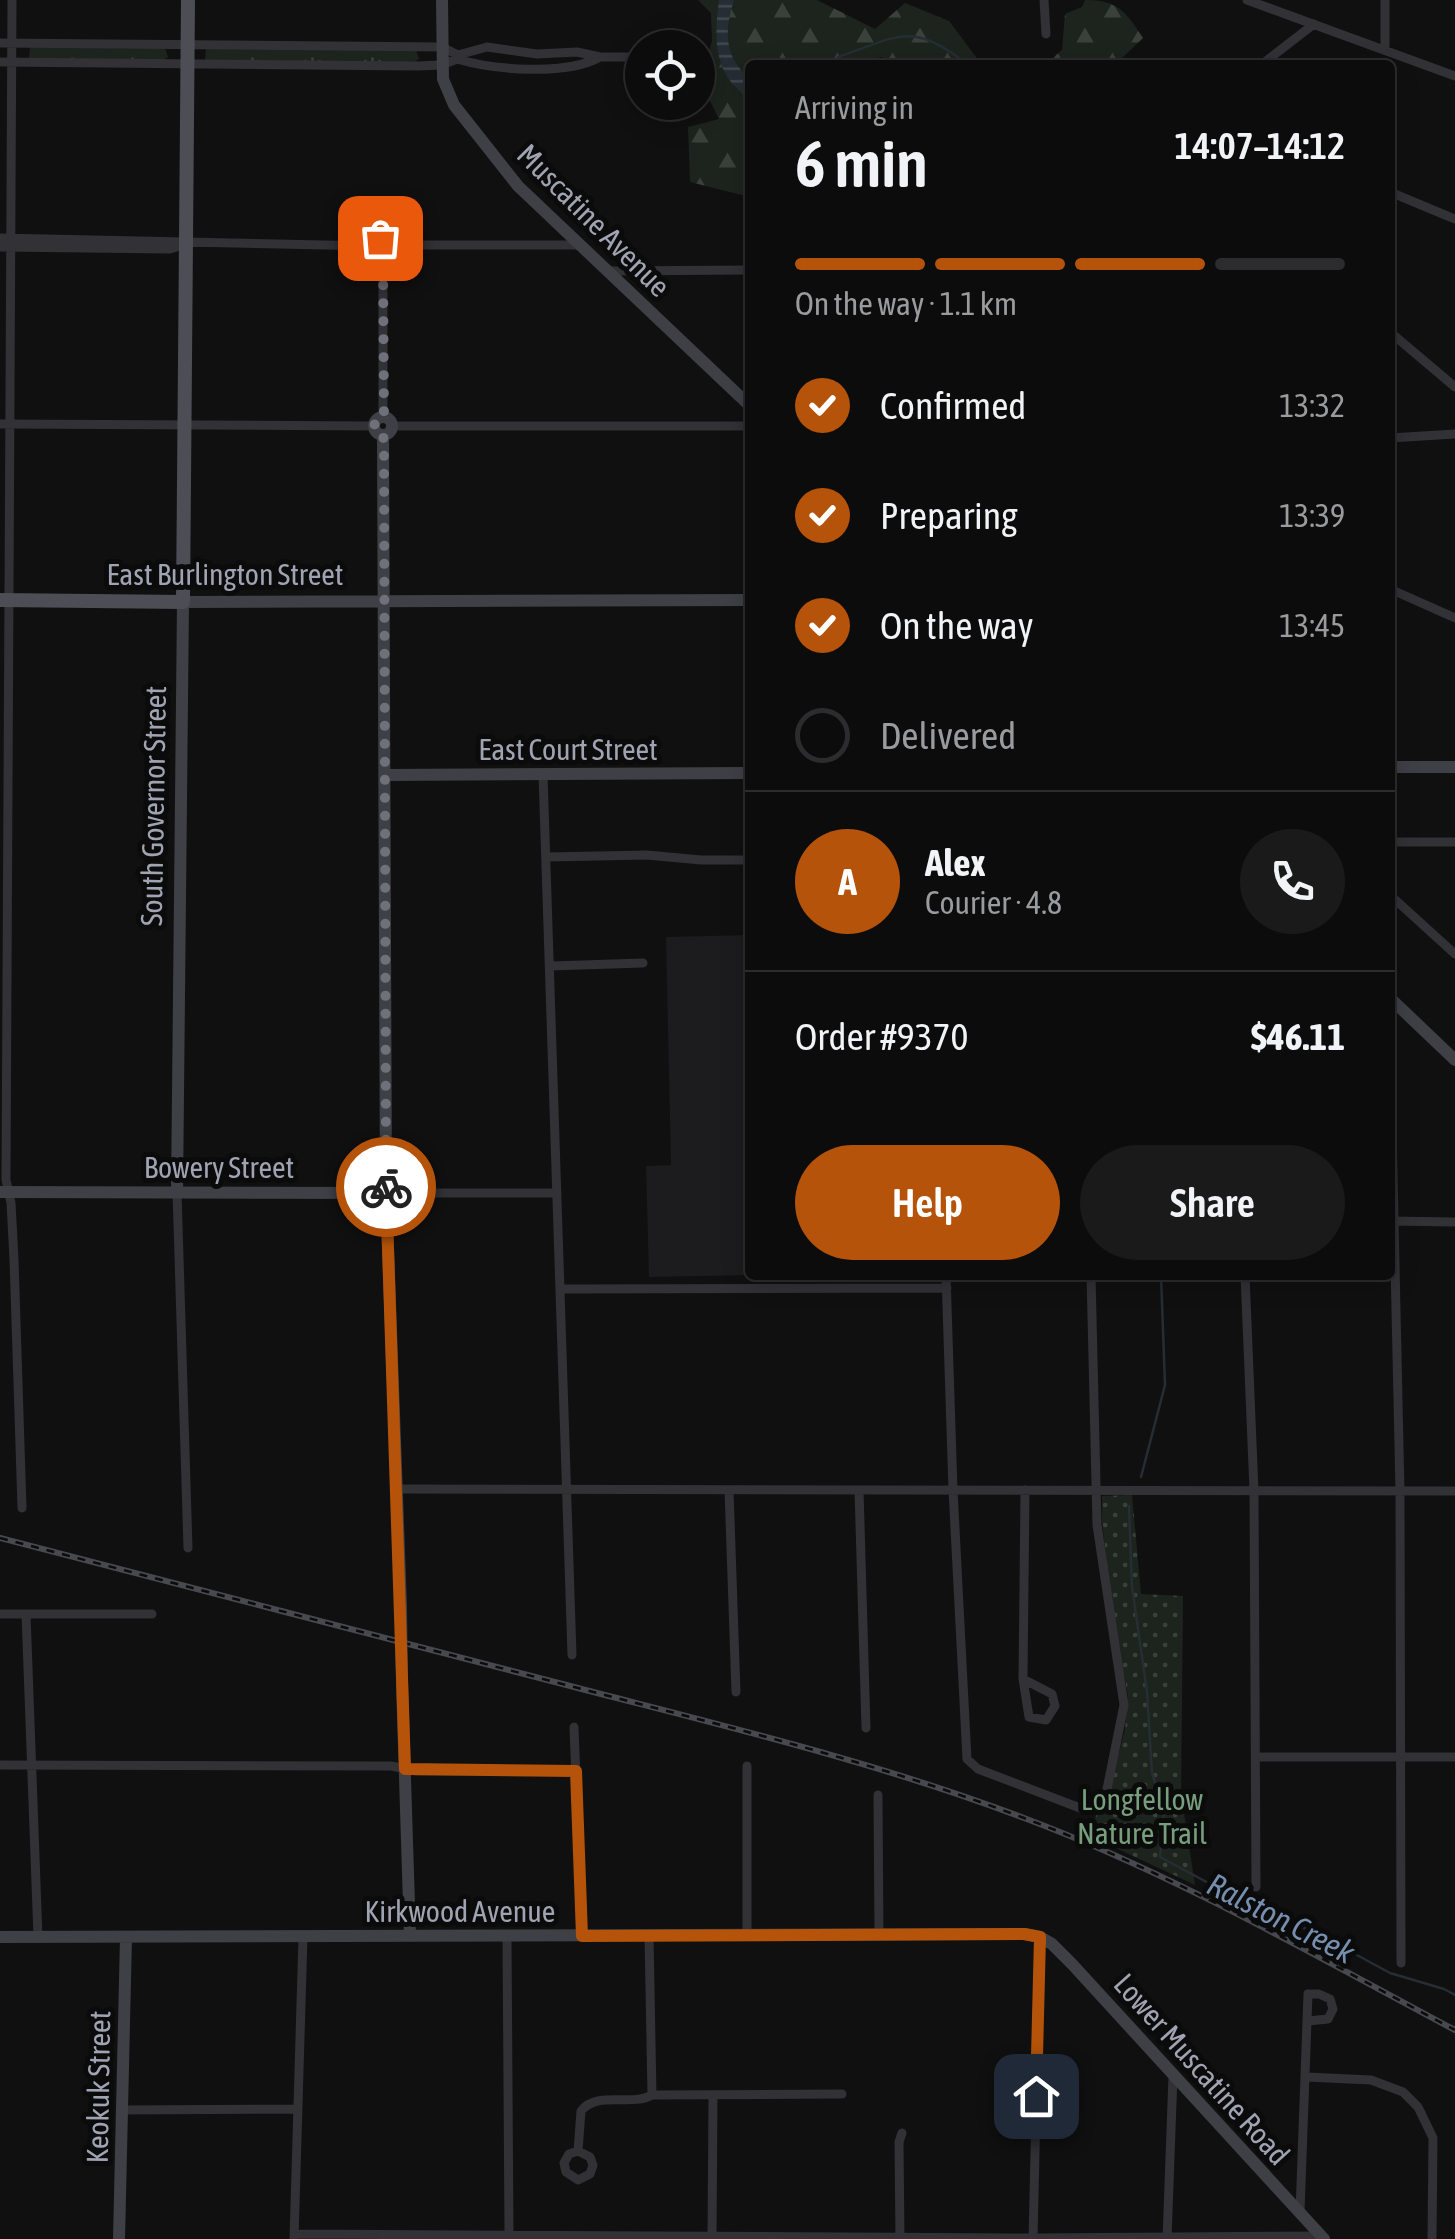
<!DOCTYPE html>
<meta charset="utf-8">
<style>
body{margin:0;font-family:"Asap Condensed",sans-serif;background:#1a1a1b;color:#f1f3f6;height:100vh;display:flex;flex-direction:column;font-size:38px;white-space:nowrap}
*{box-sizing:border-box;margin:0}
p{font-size:32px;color:#9a9b9d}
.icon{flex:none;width:55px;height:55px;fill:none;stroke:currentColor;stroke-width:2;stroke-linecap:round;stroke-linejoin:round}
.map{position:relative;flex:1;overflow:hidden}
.details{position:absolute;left:745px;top:60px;width:650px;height:1220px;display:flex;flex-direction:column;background:#0c0c0d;border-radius:10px;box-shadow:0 5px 25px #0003,0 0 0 2px #2c2c2e}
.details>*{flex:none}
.fabs{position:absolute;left:625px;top:30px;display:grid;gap:20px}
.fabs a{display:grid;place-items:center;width:90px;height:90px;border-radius:50%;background:#0c0c0d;box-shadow:0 5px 25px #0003,0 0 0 2px #2c2c2e;font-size:50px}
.pin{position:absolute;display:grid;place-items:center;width:85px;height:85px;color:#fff;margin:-42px;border-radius:20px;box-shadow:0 5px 15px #0006}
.courier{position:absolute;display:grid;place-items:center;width:100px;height:100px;margin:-50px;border:8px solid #b45309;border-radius:50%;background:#fff;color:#222;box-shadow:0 2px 12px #0007}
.summary em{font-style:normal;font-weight:600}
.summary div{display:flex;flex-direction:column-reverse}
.summary{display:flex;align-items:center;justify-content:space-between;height:170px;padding:0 50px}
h1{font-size:65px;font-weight:600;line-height:75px}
.bar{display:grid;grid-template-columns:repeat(4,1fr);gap:15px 10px;align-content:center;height:120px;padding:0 50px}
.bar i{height:12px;border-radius:8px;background:#2c2c2e}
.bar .active{background:#b45309}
.bar p{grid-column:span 4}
.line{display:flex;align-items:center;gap:25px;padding:0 50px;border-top:2px solid #2c2c2e}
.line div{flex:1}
.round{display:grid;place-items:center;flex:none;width:105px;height:105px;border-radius:52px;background:#1a1a1b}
ol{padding:0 50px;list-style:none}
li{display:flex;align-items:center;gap:30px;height:110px}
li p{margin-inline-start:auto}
li .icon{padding:10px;border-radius:50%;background:#b45309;color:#fff;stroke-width:4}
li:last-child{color:#9a9b9d}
li i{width:55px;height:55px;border:5px solid #2c2c2e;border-radius:50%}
.button{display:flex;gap:20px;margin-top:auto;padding:20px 50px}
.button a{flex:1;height:115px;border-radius:60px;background:#b45309;color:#fff;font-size:40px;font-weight:600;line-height:115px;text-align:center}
.button a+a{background:#1a1a1b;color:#f1f3f6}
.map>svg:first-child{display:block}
</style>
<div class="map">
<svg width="1455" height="2239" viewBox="0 0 1455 2239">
<defs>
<pattern id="grass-tufts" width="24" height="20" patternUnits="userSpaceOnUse" patternTransform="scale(2.5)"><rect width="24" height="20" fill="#1c241d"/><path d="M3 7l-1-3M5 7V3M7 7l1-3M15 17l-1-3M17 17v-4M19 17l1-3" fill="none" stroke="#3a413b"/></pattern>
<pattern id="forest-firs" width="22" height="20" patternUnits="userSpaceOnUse" patternTransform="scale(2.5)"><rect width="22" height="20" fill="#1c241d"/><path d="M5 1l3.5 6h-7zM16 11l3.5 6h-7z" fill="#3a413b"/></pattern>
<pattern id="park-dots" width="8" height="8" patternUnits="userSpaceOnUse" patternTransform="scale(2.5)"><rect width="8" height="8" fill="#1c241d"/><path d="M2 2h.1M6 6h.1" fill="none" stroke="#3a413b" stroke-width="1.8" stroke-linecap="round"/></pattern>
<pattern id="water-rules" width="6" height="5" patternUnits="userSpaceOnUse" patternTransform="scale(2.5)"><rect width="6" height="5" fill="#262d35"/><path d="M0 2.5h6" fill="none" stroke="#424850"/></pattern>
</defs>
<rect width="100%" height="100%" fill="#101011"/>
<!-- built -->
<path fill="#1c1c1e" d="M750,935V1275L649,1277L646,1166L671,1165L666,937Z"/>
<!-- grass -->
<path fill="url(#grass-tufts)" d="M30,47L165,48L168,57L163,60L29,58Z
M206,49L416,50L419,59L414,62L205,60Z"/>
<!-- forest -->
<path fill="url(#forest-firs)" d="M698,0H817L875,29L905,3L949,21L982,65H901L881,57L859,65H750V197L690,182L688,127L719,119L708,97L698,90L712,41L711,13Z
M1085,0C1118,0 1126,12 1143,38L1121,59L1091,65H1044L1062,50L1065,14L1082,7Z"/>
<!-- park -->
<path fill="url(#park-dots)" d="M1132,1495L1141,1594L1183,1596L1181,1794L1195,1885L1086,1834L1109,1793L1125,1729L1128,1696L1114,1623L1102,1522V1496Z"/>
<!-- water -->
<path fill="url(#water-rules)" d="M719,0H734C724,31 724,57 750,79V98C713,76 714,39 719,0Z"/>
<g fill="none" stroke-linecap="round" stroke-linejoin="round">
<!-- stream -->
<path stroke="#262d35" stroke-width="2.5" d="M838,57C903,35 910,21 969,65
M1141,1477L1165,1385L1161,1275
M1129,1506L1132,1587L1147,1692L1152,1773L1164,1812L1160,1857L1242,1901L1320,1935L1390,1973L1444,1989L1455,1995"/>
<!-- street -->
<path stroke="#313136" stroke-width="9" d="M12,0L6,1180L11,1203L14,1259L22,1508
M1044,0L1046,34
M1247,0L1455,76
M1385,0V50
M0,43L442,47L458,55L487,47L537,54L577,52L600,57H642
M0,62L417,66L442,65L457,59C494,70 566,76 600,57
M1261,65L1314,24
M1390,192L1455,219
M0,238L371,246
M389,245H579
M371,246L374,239L380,238L389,245
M0,247L170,249L186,244
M383,256V417
M607,271L750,270
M1390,332L1455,387
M0,424L374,426
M392,426H750
M1390,438L1455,434
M1390,589L1455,618
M543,775L572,1655
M1390,842H1455
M546,857L647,855L701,860H750
M1390,895L1455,954
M550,966L643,963
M1390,1039L1400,1491L1401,1963
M177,1192L188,1548
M386,1193H557
M1390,1221L1455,1222
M946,1275L953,1490L967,1759L978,1769L1080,1808L1095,1805L1106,1794L1124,1705L1097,1525L1091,1275
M1245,1275L1254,1491L1256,1887
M560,1289L947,1288
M397,1489L1455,1491
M729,1490L736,1692
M859,1490L866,1728
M0,1614H152
M26,1614L38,1937
M1023,1679L1052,1694L1055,1706L1046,1720L1029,1717L1023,1679L1025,1490
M574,1727L582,1936
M1257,1757H1455
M0,1765L391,1766L417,1771H576
M747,1766V1935
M878,1795L879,1935
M507,1936L509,2235
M649,1936L652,2095
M1306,2077L1371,2080L1403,2092L1418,2107L1433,2138L1432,2239
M122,2110L298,2109
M578,2151L590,2157L593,2165L590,2174L578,2180L566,2172L564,2163L569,2154L578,2151L581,2111C598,2090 631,2107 652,2095L842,2094
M1300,2212L1308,1994H1319L1330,1999L1333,2009L1328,2019L1308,2021
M294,2234L1033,2238L1321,2236
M294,2239L303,1937
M712,2239L713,2095
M900,2239L899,2142L902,2133
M1033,2239L1040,1937
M1167,2239L1173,2076"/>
<!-- secondary -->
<path stroke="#3f4046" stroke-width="12" d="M442,0L443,79L454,105L518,186L750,406
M374 426a9 9 0 1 1 18 0a9 9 0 1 1-18 0Z
M383,435L386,1193L401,1606
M1390,767H1455
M386,775L750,773
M1390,998L1455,1060
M0,1192L386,1193
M177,1192L183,602L750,600
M402,1683L410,1936
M0,1937L1025,1934L1040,1937L1052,1944L1072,1964L1324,2239
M119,2239L126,1937"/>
<!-- primary -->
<path stroke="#4d4e55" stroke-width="14" d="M0,600L183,602L188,0"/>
<!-- rail casing -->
<g stroke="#48494f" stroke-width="6">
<path id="rail" d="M0,1538C193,1588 385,1638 578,1688C728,1727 879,1763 1024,1818C1174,1874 1314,1955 1455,2030"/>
</g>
<!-- rail -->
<use href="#rail" stroke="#0b0b0c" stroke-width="2.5" stroke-dasharray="8" stroke-linecap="butt"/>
<!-- secondary-bridge -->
<path stroke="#3f4046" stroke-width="12" d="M401,1606L402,1683"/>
</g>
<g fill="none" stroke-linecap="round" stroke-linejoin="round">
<!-- done -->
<path stroke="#6e707a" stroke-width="10" stroke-dasharray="0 18" d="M380,238L386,240L389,248L383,256L384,417L374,425L376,431L383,435L384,442L386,1187"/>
<!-- route -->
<path stroke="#b45309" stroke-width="12" d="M386,1187L405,1769L576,1771L582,1936L1024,1934L1040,1937L1036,2096"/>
</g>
<g text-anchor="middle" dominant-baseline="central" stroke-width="10" stroke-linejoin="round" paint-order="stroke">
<!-- street labels -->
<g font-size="30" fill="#a0a4b2" stroke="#0b0b0c">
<text transform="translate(594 220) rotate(45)">Muscatine Avenue</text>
<text x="225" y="574">East Burlington Street</text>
<text x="568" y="749">East Court Street</text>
<text transform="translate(153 806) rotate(-89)">South Governor Street</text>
<text x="219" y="1167">Bowery Street</text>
<text x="460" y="1911">Kirkwood Avenue</text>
<text transform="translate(1202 2069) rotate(48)">Lower Muscatine Road</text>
<text transform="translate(98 2087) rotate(-89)">Keokuk Street</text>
</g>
<!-- park labels -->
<g font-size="30" fill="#779e7d" stroke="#0b0b0c">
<text x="1142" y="1799">Longfellow<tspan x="1142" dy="34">Nature Trail</tspan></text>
</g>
<!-- water labels -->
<g font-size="32" font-style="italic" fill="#768faf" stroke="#0b0b0c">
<text transform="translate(1281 1918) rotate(27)">Ralston Creek</text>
</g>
</g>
</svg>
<div class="fabs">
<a><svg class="icon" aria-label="locate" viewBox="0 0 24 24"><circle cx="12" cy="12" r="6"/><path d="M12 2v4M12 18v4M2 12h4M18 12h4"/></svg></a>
</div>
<div class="pin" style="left:380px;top:238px;background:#ea580c"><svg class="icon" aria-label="bag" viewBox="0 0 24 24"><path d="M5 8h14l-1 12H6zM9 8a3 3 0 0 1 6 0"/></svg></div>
<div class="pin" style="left:1036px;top:2096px;background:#1f2937"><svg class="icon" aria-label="home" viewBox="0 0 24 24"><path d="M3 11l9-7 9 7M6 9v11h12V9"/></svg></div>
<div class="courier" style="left:386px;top:1187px"><svg class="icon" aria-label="bike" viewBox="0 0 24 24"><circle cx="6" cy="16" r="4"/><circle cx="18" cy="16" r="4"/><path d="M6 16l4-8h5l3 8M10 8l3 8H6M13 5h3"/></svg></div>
<section class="details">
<div class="summary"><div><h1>6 min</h1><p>Arriving in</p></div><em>14:07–14:12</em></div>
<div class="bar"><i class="active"></i><i class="active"></i><i class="active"></i><i></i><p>On the way · 1.1 km</p></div>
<ol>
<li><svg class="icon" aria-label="check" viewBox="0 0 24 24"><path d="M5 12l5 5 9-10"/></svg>Confirmed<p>13:32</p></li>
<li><svg class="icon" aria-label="check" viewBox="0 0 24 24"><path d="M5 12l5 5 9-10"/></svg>Preparing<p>13:39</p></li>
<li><svg class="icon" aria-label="check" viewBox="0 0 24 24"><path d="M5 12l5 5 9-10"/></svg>On the way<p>13:45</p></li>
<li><i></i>Delivered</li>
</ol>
<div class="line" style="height:180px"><b class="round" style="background:#b45309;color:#fff">A</b><div><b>Alex</b><p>Courier · 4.8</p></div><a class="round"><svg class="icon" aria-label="phone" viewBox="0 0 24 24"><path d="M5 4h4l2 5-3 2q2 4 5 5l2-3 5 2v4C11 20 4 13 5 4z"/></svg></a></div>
<div class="line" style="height:130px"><div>Order #9370</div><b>$46.11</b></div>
<div class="button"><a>Help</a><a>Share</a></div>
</section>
</div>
